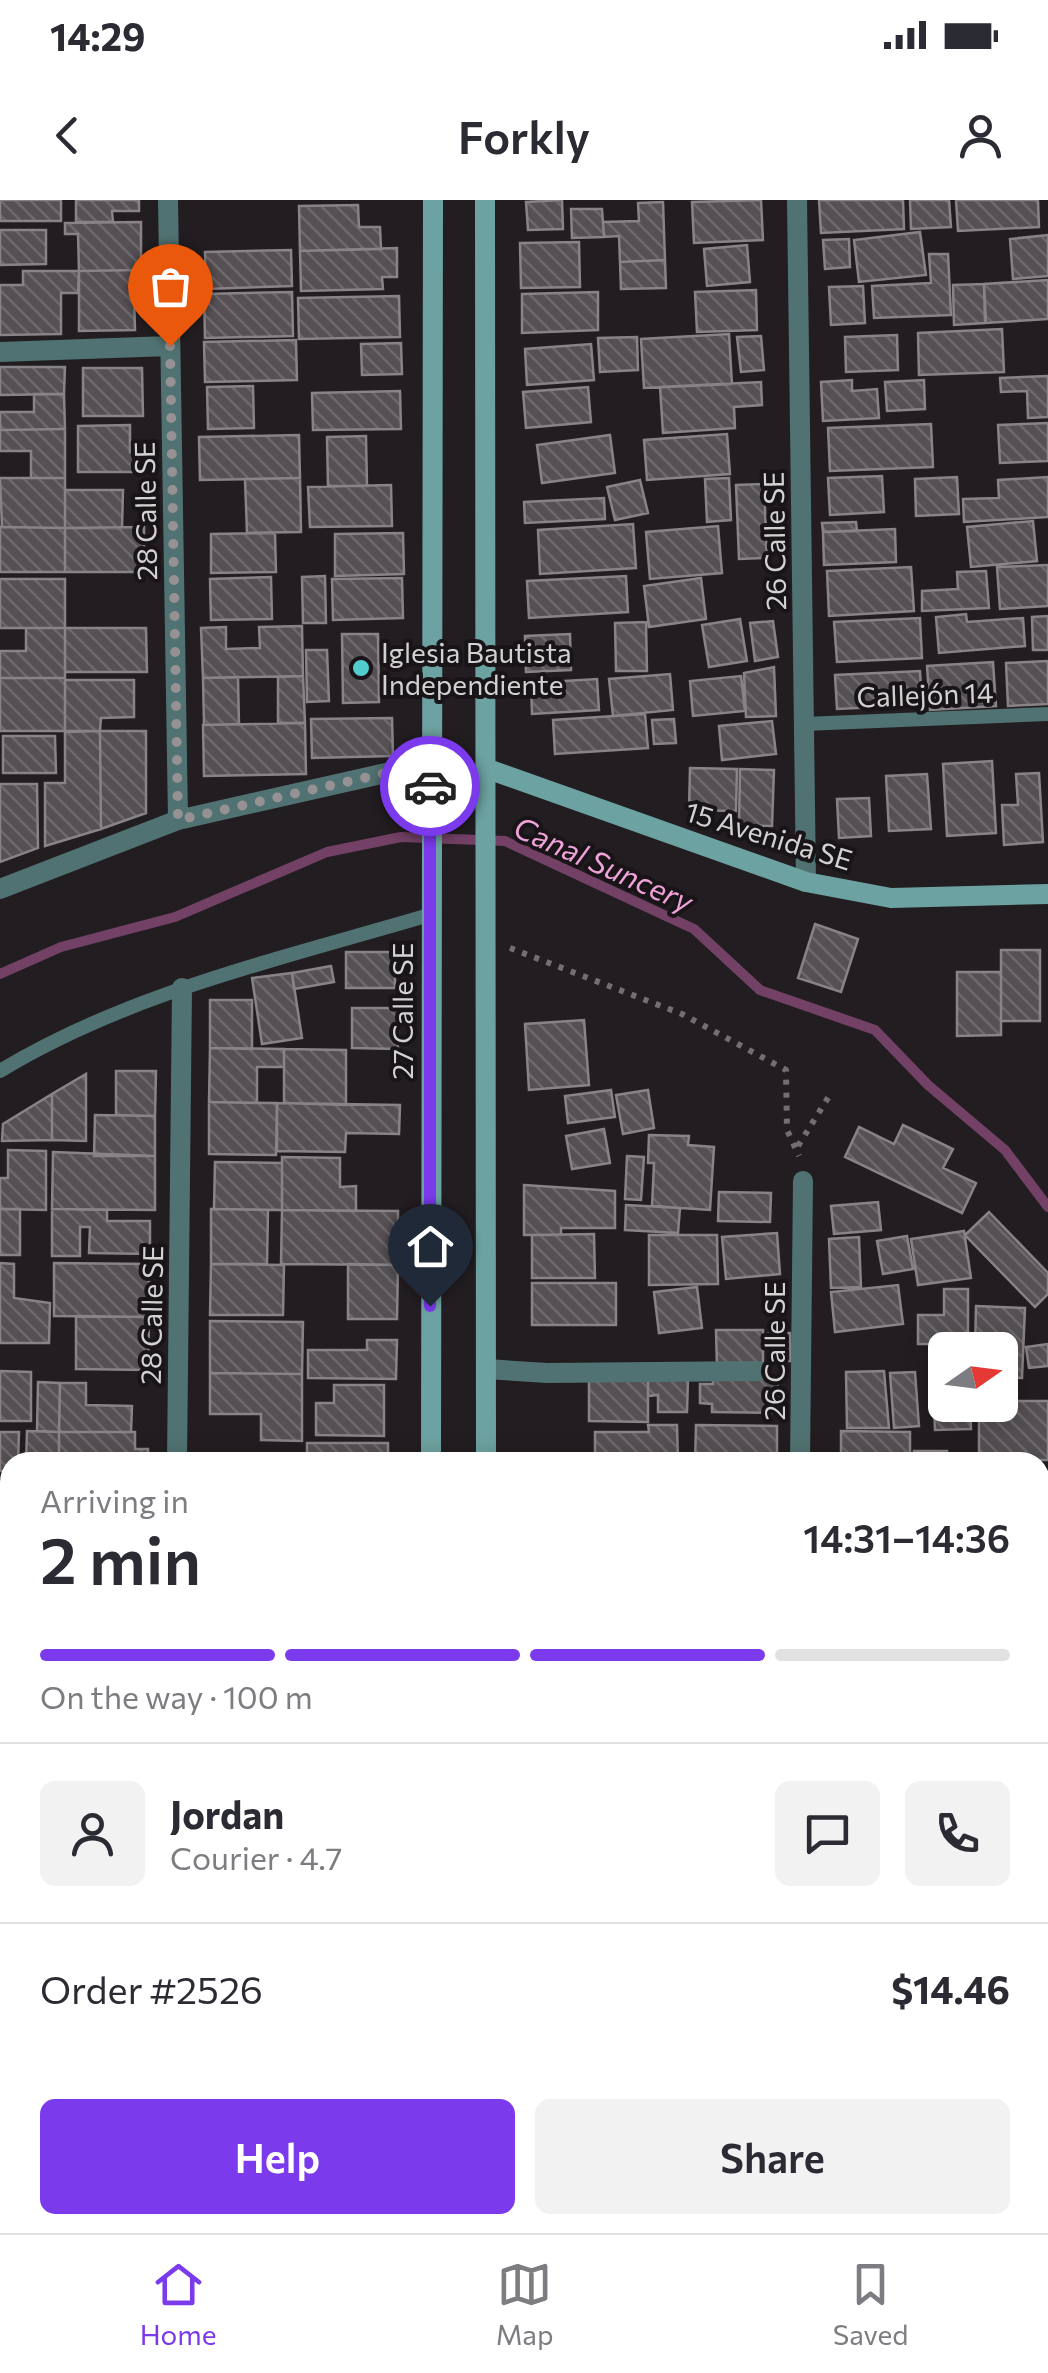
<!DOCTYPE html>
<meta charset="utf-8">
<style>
body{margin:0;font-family:Commissioner,sans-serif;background:#f2f2f3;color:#2b2b33;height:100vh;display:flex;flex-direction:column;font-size:38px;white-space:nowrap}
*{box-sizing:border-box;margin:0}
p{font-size:32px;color:#7c7c81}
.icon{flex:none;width:55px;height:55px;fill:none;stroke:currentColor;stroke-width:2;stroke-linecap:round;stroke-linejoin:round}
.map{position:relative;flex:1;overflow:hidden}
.sheet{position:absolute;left:0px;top:1252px;width:1050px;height:782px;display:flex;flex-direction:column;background:#fff;border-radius:30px 30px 0 0;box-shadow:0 5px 25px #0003}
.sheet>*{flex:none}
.needle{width:65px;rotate:76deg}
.controls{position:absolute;left:928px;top:1132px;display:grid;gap:20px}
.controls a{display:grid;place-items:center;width:90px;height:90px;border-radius:15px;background:#fff;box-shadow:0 5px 25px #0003;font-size:50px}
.pin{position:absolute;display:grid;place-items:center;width:85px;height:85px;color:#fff;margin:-102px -42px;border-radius:50% 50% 50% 0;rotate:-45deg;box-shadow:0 0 10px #0007}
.pin .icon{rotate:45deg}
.courier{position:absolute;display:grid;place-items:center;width:100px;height:100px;margin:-50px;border:8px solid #7c3aed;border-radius:50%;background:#fff;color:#222;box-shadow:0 2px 12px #0007}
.summary em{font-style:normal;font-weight:600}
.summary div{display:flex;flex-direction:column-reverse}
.summary{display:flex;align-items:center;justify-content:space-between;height:170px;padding:0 40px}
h1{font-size:65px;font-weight:600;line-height:75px}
.bar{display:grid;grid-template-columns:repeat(4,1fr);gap:15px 10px;align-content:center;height:120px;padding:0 40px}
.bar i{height:12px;border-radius:8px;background:#e1e1e2}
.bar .on{background:#7c3aed}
.bar p{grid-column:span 4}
.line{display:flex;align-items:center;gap:25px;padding:0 40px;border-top:2px solid #e1e1e2}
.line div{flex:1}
.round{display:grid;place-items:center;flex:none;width:105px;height:105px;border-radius:15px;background:#f2f2f3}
.primary-button{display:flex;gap:20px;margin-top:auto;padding:20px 40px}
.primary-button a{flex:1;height:115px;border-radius:15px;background:#7c3aed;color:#fff;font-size:40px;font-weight:600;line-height:115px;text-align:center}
.primary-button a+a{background:#f2f2f3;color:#2b2b33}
.status{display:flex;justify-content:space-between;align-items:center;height:70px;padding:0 50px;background:#fff;direction:ltr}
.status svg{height:28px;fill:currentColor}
header{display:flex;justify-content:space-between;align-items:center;height:130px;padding:0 40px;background:#fff;font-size:45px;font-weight:600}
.tab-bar{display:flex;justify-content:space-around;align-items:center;height:140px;border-top:2px solid #e1e1e2;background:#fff;font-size:28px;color:#7c7c81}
.tab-bar a{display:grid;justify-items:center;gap:5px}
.tab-bar .on{color:#7c3aed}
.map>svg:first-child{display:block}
</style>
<div class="status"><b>14:29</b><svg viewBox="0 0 49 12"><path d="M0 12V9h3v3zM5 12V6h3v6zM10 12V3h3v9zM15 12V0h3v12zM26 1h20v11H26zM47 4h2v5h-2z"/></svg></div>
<header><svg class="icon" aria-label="back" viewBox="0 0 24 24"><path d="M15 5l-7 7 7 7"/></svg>Forkly<svg class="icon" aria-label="person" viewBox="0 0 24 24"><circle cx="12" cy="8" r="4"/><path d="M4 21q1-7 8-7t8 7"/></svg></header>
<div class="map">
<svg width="1048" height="2033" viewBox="0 0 1048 2033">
<defs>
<pattern id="building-back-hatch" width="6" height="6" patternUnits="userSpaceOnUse" patternTransform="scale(2.5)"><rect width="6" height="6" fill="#555053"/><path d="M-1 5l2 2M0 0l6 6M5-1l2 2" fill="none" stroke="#6d686b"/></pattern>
</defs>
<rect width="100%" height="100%" fill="#221d20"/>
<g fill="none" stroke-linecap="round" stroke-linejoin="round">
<!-- stream -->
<path stroke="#724165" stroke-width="10" d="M0,774L61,747L175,717L327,652L401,637L505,641L694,729L760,790L875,830L928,885L1005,950L1048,1007"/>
</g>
<!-- building -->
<path fill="url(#building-back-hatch)" stroke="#888386" stroke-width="2.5" d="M0,0H61V21H0Z
M76,0H139V11H112L113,22H76Z
M562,0L563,29L528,30L526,2Z
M761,0L763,40L694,43L692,2Z
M819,0H903L904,29L821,33Z
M910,0H949L951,27L911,29Z
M956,0H1038L1039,27L958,31Z
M663,2L665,60L620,62L619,36L604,37L603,22L639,21L638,3Z
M358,5L359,27H380L381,49L300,51L299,6Z
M571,9H602L604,37L572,38Z
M141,22V70L79,71L78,34H65V23Z
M0,30H46V64L0,65Z
M920,32L926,75L859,82L854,40Z
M1048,35V76L1013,79L1010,39Z
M849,39L850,67L825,69L823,40Z
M579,42L580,87L521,88L520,43Z
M747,45L750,82L707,86L704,49Z
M397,48V77H382L383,89L301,91L300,51Z
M291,50L292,86L206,89L205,52Z
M929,54H948L951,115L874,118L872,86L931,83Z
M665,60L666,88L621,89L620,62Z
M141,70V92L134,93L135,130L79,131V71Z
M23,71H79L78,93H61V134L0,135V85H23Z
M1048,80V119L986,123L984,84Z
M984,84L985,123L954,125L953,85Z
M863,86L865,123L831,125L829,87Z
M756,90L757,130L697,132L695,92Z
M292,92L293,136L205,138L204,94Z
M598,92V130L522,133V94Z
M399,96L400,137L299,139L298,98Z
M1002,129L1004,172L919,175L918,133Z
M729,134L732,184L644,188L641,139Z
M897,135L898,170L846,172L845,137Z
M761,136L764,170L741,172L737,137Z
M637,137L638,170L600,172L598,138Z
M296,140L297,180L205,182L204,142Z
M401,143L402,174L362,175L361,144Z
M591,144L594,180L527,185L525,149Z
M0,167H65L64,194L0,195Z
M83,168H142L143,216H83Z
M1048,176V217L1028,218L1027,191L1001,192L1000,178Z
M852,180V191L877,189L879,218L823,221L821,182Z
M924,180L925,209L887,211L885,182Z
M761,182L762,205L734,207L735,228L663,233L660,187Z
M253,186L254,228L208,229L207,187Z
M588,187L591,222L526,228L523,192Z
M400,191L401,229L313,230L312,193Z
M34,194H64L65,229L0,230V212H34Z
M1048,223V261L1000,263L998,225Z
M931,224L933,267L830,271L828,228Z
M130,225V252H144V272H78V226Z
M65,229V278H31V251H0V230Z
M727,234L730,274L647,280L644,240Z
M299,235L300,278L200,280L199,237Z
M610,235L615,273L542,283L537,245Z
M366,236L367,286H328L327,237Z
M882,276L884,312L830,315L828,278Z
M957,277L959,314L916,316L915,279Z
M1048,277V317L964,322L963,299L999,298L998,280Z
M0,278H65V328L2,327Z
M300,278L301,332L247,333L245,279Z
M729,278L731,320L707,322L705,279Z
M640,280L648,313L615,320L607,287Z
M764,284L767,358L739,359L736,285Z
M391,285L392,326L310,327L308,287Z
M65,290H123L122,328H65Z
M604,298L605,319L525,323L524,302Z
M1033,321L1037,361L971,367L967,327Z
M856,322L857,331L823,332L822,323Z
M633,324L636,368L540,374L538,330Z
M718,326L722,373L650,379L646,332Z
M0,327L65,328V372H0Z
M144,327V372H65V328Z
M895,329L896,362L824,365L823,332Z
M275,333L276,372L211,373V334Z
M403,333L404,374L335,376V334Z
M1048,365V406L1000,409L997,367Z
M911,367L914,411L829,416L827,371Z
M986,371L989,408L922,411V391L958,389L957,372Z
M325,376L326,423H303L302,377Z
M626,376L628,412L529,418L527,381Z
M271,377L272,419L211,420L210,379Z
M402,378L403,418L333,420L332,379Z
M701,378L706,419L649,427L644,386Z
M0,379H65V428H0Z
M966,414L967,422L1023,418L1025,446L939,453L936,417Z
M1048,416V450H1033L1032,417Z
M920,418L922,458L837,462L834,422Z
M740,419L747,461L709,467L702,425Z
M773,421L778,457L755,461L750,423Z
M646,422L647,471H616L615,423Z
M302,426L303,476L203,478L201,428L226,427V449L260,448L259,427Z
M26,428H65V478H0V451H26Z
M65,428H146L147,472H65Z
M342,434H378L379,502L343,503Z
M570,434L571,470L526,472L525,436Z
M306,450H327L329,501L307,502Z
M1048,461V504L1008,506L1006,463Z
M993,462L996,506L930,510L927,466Z
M774,467L776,516L746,517L744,473Z
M920,471L922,505L837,509L835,475Z
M670,474L673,510L613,516L609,479Z
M303,476L305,523H278V477Z
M741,476L745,511L693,516L690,481Z
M238,477L239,524L204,525L203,478Z
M0,478H65V531H0Z
M597,479L599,510L532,514L531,483Z
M65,480H134V517L101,518L100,531H65Z
M645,514L648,548L555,554L553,520Z
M392,518L393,556L312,558L311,519Z
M674,519L676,543L654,544L652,520Z
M772,521L776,554L722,560L719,526Z
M305,523L306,574L204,576L203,525Z
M100,531L101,629L45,646V583H65V532Z
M100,531H146V613L101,629Z
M3,536H55L56,573H3Z
M992,561L996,633L947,636L943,564Z
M690,568L737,569L736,611L689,610Z
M740,569L774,570L772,626L739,625Z
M1039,573L1043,642L1004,645L1002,605H1018L1016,574Z
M927,574L931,629L889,631L886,576Z
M0,584H37L38,648L0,662Z
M869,598L871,636L839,638L837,599Z
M815,724L858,739L841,792L798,778Z
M1001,750H1040V821H1001Z
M346,752H395V788H346Z
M331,766L334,782L294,789L292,773Z
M957,772H1001V835L957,836Z
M292,773L302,838L262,844L252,778Z
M210,800H252V849L210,848Z
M352,808H398V849L352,848Z
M584,820L589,885L529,890L525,824Z
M210,848L284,849V867H257V903L209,902Z
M284,849L346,850V905L284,903Z
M116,871H156L155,916L116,915Z
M86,874V941L52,940V894Z
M611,890L615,917L568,923L565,896Z
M648,890L654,928L623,934L616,895Z
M52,894V940L2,941L3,924Z
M209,902L277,903L276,955L209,954Z
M277,903L400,905L399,934L346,933L345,952L277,951Z
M95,915L155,916V956H94Z
M903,925L953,949L943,968L976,983L962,1013L845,957L859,927L894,944Z
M604,929L610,963L572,969L566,936Z
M649,935L689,936L688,945L714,947L710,1010L652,1006L654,963H648Z
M8,950L46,951V1010L0,1009V978H8Z
M53,952L155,956V1010L52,1009Z
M627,956L644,957L641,1000L625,999Z
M282,957L340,958V987L356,986V1011L282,1010Z
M215,962L282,963V1010L214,1009Z
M524,985L615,991V1028H561V1035H524Z
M719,992L771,993L770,1022L718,1021Z
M878,1002L881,1030L834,1034L831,1006Z
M626,1005L680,1008L678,1033L625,1030Z
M0,1009H20V1055H0Z
M52,1009L107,1010V1021H150V1054L89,1053L90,1027H80V1056H52Z
M211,1009L268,1010L267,1064H211Z
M282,1010L398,1011V1065L281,1064Z
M989,1012L1048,1073V1094L1035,1107L965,1035Z
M964,1031L971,1078L918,1085L911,1039Z
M777,1033L780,1074L726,1079L722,1037Z
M594,1034L595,1078H532V1035Z
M649,1035H717L718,1084L649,1085Z
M907,1036L913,1069L883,1074L877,1041Z
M859,1037L861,1087L831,1088L829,1039Z
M0,1063L14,1064V1098L50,1103L49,1143H0Z
M54,1063L149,1064V1117L54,1116Z
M211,1064L284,1065L283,1115H210Z
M348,1064L398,1065L397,1119H348Z
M532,1083H616V1125H532Z
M898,1085L903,1124L835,1132L831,1092Z
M697,1087L702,1128L659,1133L654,1092Z
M944,1089H968V1144H918V1115H944Z
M976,1106L1025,1108L1022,1178L1000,1177V1150H975Z
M76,1116L149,1117L148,1170L76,1169Z
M210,1121L303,1122L302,1174L210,1173Z
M716,1130H763V1168H717Z
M769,1133H790L791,1161H770Z
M367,1140H397L396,1179L308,1178V1150H367Z
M1048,1144V1166L1029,1168L1026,1147Z
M0,1171L31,1172V1221H0Z
M884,1171L889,1228H847L846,1172Z
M915,1172L919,1226L894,1228L890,1173Z
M210,1173L302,1174V1241L261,1240V1214H210Z
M589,1177L648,1178V1222L589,1221Z
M648,1178H688L687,1212H658V1195L648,1196Z
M713,1178L778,1179L777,1213L712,1212V1204L700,1203V1184H713Z
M38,1182L60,1183L59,1232L37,1231Z
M945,1182V1205H970L971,1229L935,1230L933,1183Z
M60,1183H86V1205L132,1206L131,1232H59Z
M334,1185H384V1236L316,1235V1203H334Z
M1000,1201H1048V1260H979V1205H1000Z
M648,1225H677L678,1262H595V1232H649Z
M696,1225L777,1226V1262H695Z
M27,1231L59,1232V1262H26Z
M841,1231L910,1232V1262H841Z
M0,1232H19L18,1262H10V1271H0Z
M59,1232H135V1249H148V1262H59Z
M307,1243H388V1262H307Z
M914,1251H947V1262H914Z
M0,1285H10V1336H0Z
M0,1336H10V1397H0Z
M1040,1374H1048V1430H1040Z
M0,1397H10V1450H0Z
M0,1514H10V1562L0,1561Z
M1040,1570H1044L1043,1629H1040Z
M0,1573H10V1602H0Z
M0,1607H10V1634H0Z
M1040,1636H1048V1676L1040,1675Z
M1040,1681H1048V1722L1040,1721Z
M0,1688H10V1719H0Z
M0,1723H10V1748H0Z
M1040,1731H1048V1773H1040Z
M10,1751V1786H0V1752Z
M0,1820H10V1860H0Z
M1040,1829H1048V1868H1040Z
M0,1860H10V1900H0Z
M1040,1868H1048V1916H1040Z
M0,1919H10V1975H0Z
M1040,1923H1048V1963H1040Z
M1040,1970H1048V2010L1040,2009Z
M0,1975H10V2023H0Z
M33,2025H74V2033H33Z
M210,2025H293V2033H210Z
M305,2025H391V2033H305Z
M562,2025H627V2033H562Z
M726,2025H768V2033H726Z
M835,2025H882V2033H834Z
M1011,2028L1048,2029V2033H1011Z"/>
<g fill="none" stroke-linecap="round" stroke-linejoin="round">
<!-- path -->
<path stroke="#726e71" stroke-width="6" stroke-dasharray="5 8" stroke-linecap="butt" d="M510,748L682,814L786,870L787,930L799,956
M798,946L831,893"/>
<!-- lane -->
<path stroke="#517272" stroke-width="14" d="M804,524L1048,514
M0,871C130,792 284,758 429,715"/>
<!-- street -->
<path stroke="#517272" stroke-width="20" d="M168,0L178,620
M797,0L806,682
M0,152L170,146
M0,689L178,620L430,563
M486,1169L547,1173L758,1171
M177,1262L182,788
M800,1262L803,981
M0,1477H10
M1040,1502H1048
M176,2025V2033
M794,2033V2025"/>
<!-- secondary -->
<path stroke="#6ca2a1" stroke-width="20" d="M485,0L486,1262
M485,568L806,682L891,698L1048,694
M431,1262L433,0
M435,2025V2033
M488,2025V2033"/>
</g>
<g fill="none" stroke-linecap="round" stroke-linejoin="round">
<!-- done -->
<path stroke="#969294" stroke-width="10" stroke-dasharray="0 18" d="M170,146L178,620L430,563V586"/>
<!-- route -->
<path stroke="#7c3aed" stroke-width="12" d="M430,586V1106"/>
</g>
<!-- markers -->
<circle fill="#52cdcd" stroke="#181417" stroke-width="4" cx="361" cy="468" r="10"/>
<g text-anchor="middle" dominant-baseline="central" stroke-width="8" stroke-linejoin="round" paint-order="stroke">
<!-- street labels -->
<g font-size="28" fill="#d4d1d3" stroke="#181417">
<text transform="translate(145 311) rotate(-91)">28 Calle SE</text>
<text transform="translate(774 341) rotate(-91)">26 Calle SE</text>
<text transform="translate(925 494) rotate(-2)">Callejón 14</text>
<text transform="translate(769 635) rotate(17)">15 Avenida SE</text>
<text transform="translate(402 811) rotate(-90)">27 Calle SE</text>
<text transform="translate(151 1115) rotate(-89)">28 Calle SE</text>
<text transform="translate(774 1151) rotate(-90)">26 Calle SE</text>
</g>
<!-- poi labels -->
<g font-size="28" fill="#d4d1d3" stroke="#181417" text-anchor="start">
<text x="381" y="452">Iglesia Bautista<tspan x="381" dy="32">Independiente</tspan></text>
</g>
<!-- water labels -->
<g font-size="30" font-style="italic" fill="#efa2d8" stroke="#181417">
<text transform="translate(604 663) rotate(24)">Canal Suncery</text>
</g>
</g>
</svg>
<div class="controls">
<a><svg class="needle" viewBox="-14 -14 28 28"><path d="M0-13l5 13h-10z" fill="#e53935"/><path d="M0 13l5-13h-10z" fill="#7c7c81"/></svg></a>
</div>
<div class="pin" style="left:170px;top:146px;background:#ea580c"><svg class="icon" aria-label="bag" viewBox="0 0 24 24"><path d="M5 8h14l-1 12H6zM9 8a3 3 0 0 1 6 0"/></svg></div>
<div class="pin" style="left:430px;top:1106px;background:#1f2937"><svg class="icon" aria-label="home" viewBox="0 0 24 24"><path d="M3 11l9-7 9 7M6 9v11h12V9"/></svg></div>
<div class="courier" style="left:430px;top:586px"><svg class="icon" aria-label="car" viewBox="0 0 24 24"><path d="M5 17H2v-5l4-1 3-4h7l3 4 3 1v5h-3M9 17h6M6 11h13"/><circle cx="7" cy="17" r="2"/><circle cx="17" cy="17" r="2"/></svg></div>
<section class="sheet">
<div class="summary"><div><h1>2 min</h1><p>Arriving in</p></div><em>14:31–14:36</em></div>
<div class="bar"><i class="on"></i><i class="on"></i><i class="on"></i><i></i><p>On the way · 100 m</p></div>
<div class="line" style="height:180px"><a class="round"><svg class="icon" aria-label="person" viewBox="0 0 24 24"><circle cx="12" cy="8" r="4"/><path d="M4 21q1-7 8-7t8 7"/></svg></a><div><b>Jordan</b><p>Courier · 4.7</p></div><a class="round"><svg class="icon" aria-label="chat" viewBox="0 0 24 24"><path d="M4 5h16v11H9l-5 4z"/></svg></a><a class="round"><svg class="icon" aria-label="phone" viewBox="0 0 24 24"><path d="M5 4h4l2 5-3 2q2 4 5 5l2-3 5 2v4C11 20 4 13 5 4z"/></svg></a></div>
<div class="line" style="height:130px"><div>Order #2526</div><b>$14.46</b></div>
<div class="primary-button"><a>Help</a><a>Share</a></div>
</section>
</div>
<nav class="tab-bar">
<a class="on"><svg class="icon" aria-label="home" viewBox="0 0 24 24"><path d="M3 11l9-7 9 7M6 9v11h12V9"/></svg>Home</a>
<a><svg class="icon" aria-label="map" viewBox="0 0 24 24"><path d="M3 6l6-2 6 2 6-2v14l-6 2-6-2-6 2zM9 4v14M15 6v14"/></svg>Map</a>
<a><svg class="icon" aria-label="saved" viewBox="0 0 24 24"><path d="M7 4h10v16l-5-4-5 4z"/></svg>Saved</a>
</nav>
